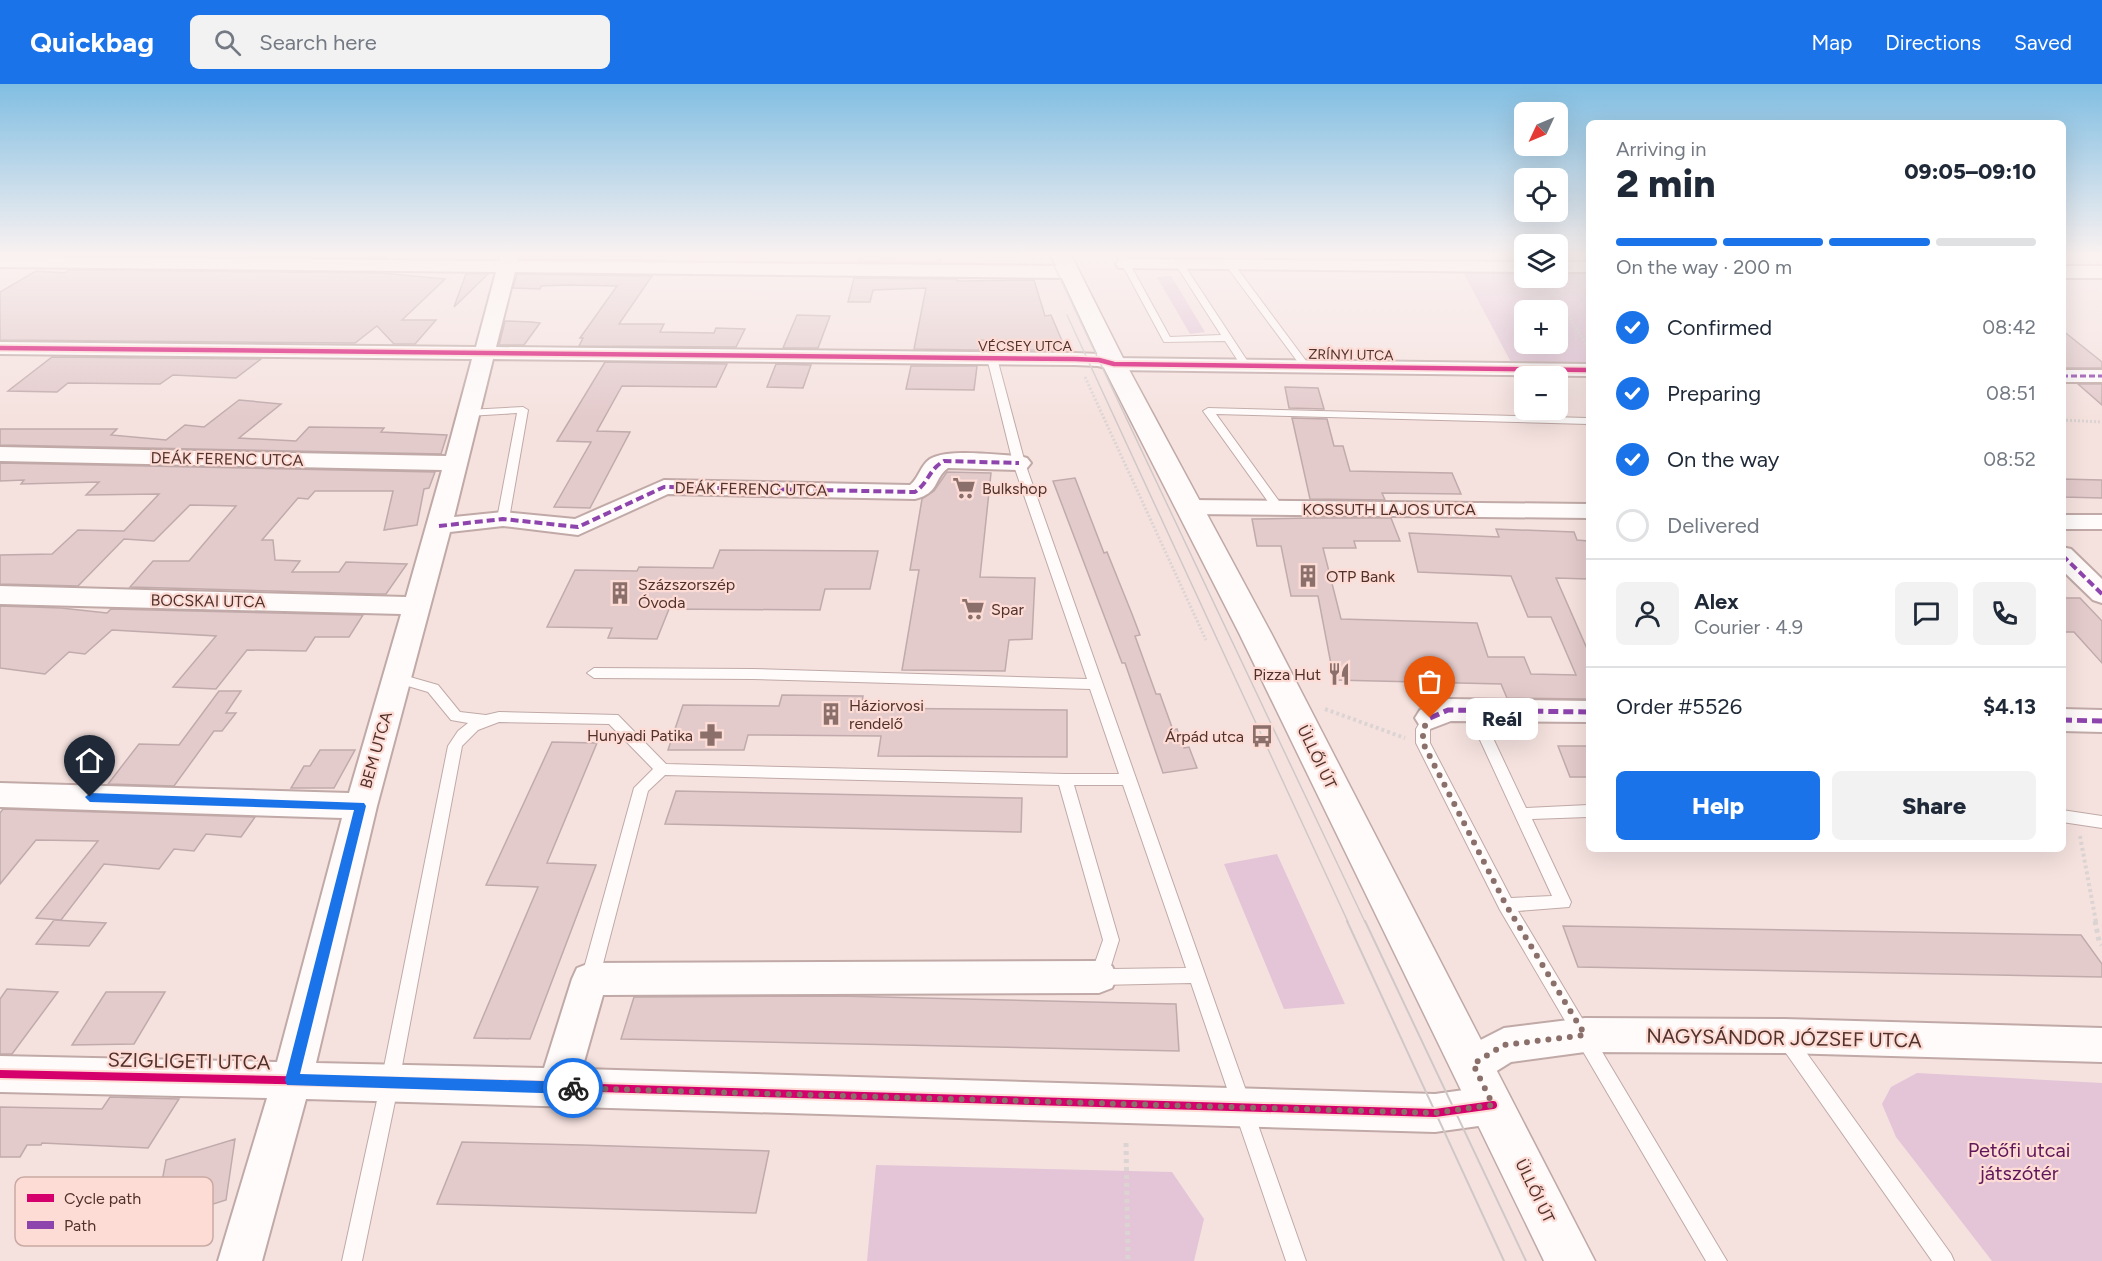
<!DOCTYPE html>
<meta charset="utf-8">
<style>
body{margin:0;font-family:Figtree,sans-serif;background:#f2f2f3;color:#1f2937;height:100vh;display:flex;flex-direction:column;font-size:22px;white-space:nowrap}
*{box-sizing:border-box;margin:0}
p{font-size:20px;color:#747a83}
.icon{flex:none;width:33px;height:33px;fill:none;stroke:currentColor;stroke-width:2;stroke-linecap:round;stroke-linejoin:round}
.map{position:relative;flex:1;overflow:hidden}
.drawer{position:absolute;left:1586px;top:36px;width:480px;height:732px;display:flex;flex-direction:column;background:#fff;border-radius:9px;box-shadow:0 6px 24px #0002}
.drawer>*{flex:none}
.needle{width:39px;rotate:226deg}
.buttons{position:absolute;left:1514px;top:18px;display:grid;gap:12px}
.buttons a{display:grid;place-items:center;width:54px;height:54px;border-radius:9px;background:#fff;box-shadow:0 6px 24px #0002;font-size:30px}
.pin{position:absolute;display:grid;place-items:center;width:51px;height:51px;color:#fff;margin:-62px -26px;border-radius:50% 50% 50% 0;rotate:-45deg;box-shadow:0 0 6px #0007}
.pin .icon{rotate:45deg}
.courier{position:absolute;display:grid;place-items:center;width:60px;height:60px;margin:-30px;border:4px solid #1a73e8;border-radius:50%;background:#fff;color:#222;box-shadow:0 2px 8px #0007}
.bubble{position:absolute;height:42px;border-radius:9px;background:#fff;box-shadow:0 6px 24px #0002;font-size:20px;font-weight:800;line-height:42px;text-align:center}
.overview em{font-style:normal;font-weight:800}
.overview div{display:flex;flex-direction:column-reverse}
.overview{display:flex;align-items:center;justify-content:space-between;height:102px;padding:0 30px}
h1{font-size:39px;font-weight:800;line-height:45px}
.bar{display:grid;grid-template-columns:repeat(4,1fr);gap:9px 6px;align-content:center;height:72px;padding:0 30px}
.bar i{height:8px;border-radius:4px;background:#e0e1e3}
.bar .active{background:#1a73e8}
.bar p{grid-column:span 4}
.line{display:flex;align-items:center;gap:15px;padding:0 30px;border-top:2px solid #e0e1e3}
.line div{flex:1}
.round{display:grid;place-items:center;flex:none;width:63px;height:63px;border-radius:9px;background:#f2f2f3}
ol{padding:0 30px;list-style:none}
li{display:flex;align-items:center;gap:18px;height:66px}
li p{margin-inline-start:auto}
li .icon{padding:6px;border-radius:50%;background:#1a73e8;color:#fff;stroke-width:4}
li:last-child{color:#747a83}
li i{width:33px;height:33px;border:3px solid #e0e1e3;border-radius:50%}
.button{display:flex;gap:12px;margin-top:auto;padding:12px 30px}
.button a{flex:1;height:69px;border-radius:9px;background:#1a73e8;color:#fff;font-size:24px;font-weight:800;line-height:69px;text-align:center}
.button a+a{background:#f2f2f3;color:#1f2937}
header{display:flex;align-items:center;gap:36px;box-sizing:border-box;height:84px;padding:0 30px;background:#1a73e8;color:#fff}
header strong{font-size:28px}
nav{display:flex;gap:33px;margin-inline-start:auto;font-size:21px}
.search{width:420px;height:54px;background:#f2f2f3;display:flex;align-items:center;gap:15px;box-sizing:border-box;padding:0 21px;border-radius:9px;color:#747a83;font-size:22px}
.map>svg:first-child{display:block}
</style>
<header>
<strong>Quickbag</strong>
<div class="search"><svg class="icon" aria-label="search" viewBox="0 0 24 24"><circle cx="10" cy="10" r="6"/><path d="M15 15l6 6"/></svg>Search here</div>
<nav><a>Map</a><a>Directions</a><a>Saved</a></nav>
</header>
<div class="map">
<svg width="2102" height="1177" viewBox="0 0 2102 1177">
<rect width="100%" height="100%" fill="#f5e2df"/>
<!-- green -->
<path fill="#e3c5d7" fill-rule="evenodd" d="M1463,188H1524V194H1557V189H1588V281L1512,280ZM1524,226H1557V260H1524Z
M1171,192L1205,248L1190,250L1157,193Z
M1277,770L1345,920L1284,925L1224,780Z
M1917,989L2102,999V1177H1992L1896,1053L1882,1020L1891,1003Z
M876,1081L1172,1088L1204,1135L1194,1177H867Z"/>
<!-- building -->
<path fill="#e3cacb" stroke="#c1aaab" stroke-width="1.5" d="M87,171H389L386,174Z
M521,171H666L663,176L520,175Z
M861,171H940V179L859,178Z
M69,186L382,189L445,195L402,236H436L415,260H394L377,242L355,259L0,256V208L36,187L65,189Z
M466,190H488L454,223Z
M517,190L652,192L619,240H664L660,248L714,249L716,244L745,245L736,263L579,262L583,254H580L617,202L568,201L541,202L540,205L513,204Z
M854,194L957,195V197L1034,196L1045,232L1051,231L1066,266H1027V257L980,256L979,266L914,265L926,204L873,206L870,218H848Z
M797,231L830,232L818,264H783Z
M505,237L532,238L540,239L524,261H499Z
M2062,246L2102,278V284H2062Z
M52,273L261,275L236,294L173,291L160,300L68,299L57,308L8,307Z
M605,278L727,280L716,303L622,302L597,347L630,348L590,424L554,423L591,358L557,357Z
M776,280L811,281L803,304L767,303Z
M911,282H977L974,306L906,305Z
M2078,300H2102V321Z
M1285,303L1318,304L1324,325L1289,324Z
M239,316L281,320L239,354L296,357L309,343L384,344L381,348L447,351L441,370L0,361V345H117L111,351L166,356L185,341L204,343Z
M1292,334L1327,335L1334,362H1343L1350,387L1452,389L1461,410L1382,409L1385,416L1310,415Z
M0,379L435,388L429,404L424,405L417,441L384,446L393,407H315L308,415L298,414L262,456H273L275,476L300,477L292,488H339L346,478L407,480L386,510H376L130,503L153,477H189L236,422L190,421L154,457L124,455L78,502L0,500V471L52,470L78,446L124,447L159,410L86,411L99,398L21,400L24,396L0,397Z
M947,388L991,389L980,493L1035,494L1032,555L1009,556L1005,587L902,586L919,486H910L922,415L934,407Z
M1075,394L1104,469L1107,468L1132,530L1140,551L1135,552L1156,610H1160L1173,646L1177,645L1184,664L1189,663L1197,684L1163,689L1125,579H1122L1053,397Z
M2062,395L2102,396V414L2062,413Z
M1314,434H1391L1400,457H1354L1356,464H1323L1341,535L1477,539L1488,573H1524L1531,590L1576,591L1551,533H1528L1511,492L1418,488L1409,449L1499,453L1496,445L1574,448L1577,456L1588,457V495L1556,494L1588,567V615L1507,614L1501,600L1334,596L1318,512H1291L1281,462H1257L1252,435Z
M720,466L878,467L870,505H825L820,526L669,525L657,555L608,554L612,544L547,543L575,486L637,487L639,483L713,484Z
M2062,514H2080L2102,537V579L2074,548H2062Z
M0,522L61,524L107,529L111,525L363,531L349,553H315L306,567L247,566L216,605L173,603L216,552L112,546L85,570L69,568L45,590L0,584Z
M219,607H241L226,629H236L222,647H214L174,702L108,700L139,660L179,661Z
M782,611L863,612L861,624L1067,626V673L878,672L881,652L748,651L744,666H668L683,621L779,622Z
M552,658L597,659L547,779L596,781L530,955L474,954L538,803L486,801Z
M1558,662H1588V693H1570Z
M320,666H355L334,704H291L304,682H310Z
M676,707L1022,714L1021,748L665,740Z
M3,725L255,733L241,753L206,750L194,767L174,765L159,785L104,780L61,836L36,834L98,757L36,756L0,800V729Z
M54,836L106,839L89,862L36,860Z
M1563,842L2081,851L2102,880V893L1578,883Z
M7,905L58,908L12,970H0V915Z
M106,908H165L134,960L72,961Z
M838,912L1176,920L1179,967L621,955L634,913Z
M110,1013L179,1015L148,1064L42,1059L41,1061H27L20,1073H0V1023L102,1025Z
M235,1055L226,1116L166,1135L169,1115L158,1119L166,1076Z
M462,1058L582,1061L769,1067L756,1129L437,1120Z"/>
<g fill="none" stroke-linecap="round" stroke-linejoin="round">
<!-- lane casing -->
<g stroke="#c0a9a6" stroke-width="2">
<path id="lane" d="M1117,171H1125L1170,253L1221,251L1176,181L1183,179L1250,281L1248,283H1242L1225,257L1164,258Z
M1228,180H1234L1309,281V285H1303L1228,184Z
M992,271L997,274L1025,379L1306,1177H1286L1191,899L1099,901L1093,898L1090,893L1103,856L1059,701L665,691L648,707L599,895L596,900L590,903L584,900L581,895L634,704L653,685L609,640L499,638L478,646L462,662L399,998L362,1177H342L381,998L448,662L458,647L468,639L451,636L428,608L391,597L389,594L391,591L396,589L438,601L460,628L486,631L499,628L618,631L666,680L1065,690H1119L1090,605L752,595L594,594L587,589L594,584L752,585L1087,595L1013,379L987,274ZM1074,701H1123L1186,884L1110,885L1119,856Z
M523,323L528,326L509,435L503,439L497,435L517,329L468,332L463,329L468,326Z
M1208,324L1588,334V340L1216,330L1284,424L1278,427L1274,426L1203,327Z
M1430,629L1435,630L1437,634L1430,645V659L1511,814L1552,812L1480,656L1482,652H1492L1526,724L1588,721V733L1532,735L1571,818L1569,823L1518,827L1727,1177H1706L1500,826L1416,659V645L1425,630Z
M2062,726L2102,732V744L2062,738Z
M1787,948L1793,950L1951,1170L1954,1177H1932L1781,962L1778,956L1781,950Z"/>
</g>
<!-- street casing -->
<g stroke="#c0a9a6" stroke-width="4">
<path id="street" d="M501,171H519L517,177L1069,182L1076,184L1078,188L1076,192L1069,194L515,188L496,263L1075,269L1099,270L1114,274L1588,280V292L1114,286L1098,282L1075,281L493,275L454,433L503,428L575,435L664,396L910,401C919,394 920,382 930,375C947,364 997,371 1019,372L1027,374L1031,379L1027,384L1019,386L948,384C933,395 940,409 915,415L668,410L578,451L503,442L450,448L377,722L316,979L544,984L572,895L577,884L590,879L1099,877L1112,882L1117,893L1112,904L1099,909L603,911L582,985L1435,1010L1493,1002L1507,1008L1513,1021L1507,1034L1493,1040L1435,1048L306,1015L262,1177H218L267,1014L0,1008V972L277,978L342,734L0,723V699L349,709L401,530L0,520V502L406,513L442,386L0,377V363L446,372L472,275L0,270V258L476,263L496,188L0,183V173L499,177Z
M1125,175L1524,178V188L1119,184L1116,180L1119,176Z
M1557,178H1588V188H1557Z
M2062,182H2102V194H2062Z
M2062,286H2102V298H2062Z
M1189,416L1588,420V434L1189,430L1180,428L1177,423L1180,418Z
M2062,431H2102V445H2062Z
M2062,463L2071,465L2102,495V519L2093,516L2062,486Z
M1448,615L1588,617V638L1451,637L1430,645L1420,642L1415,634L1420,626Z
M2062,625L2102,626V648L2062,647Z
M1585,934L1784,935L2102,944V978L1784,969L1585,968L1511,978L1487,993L1473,998L1459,993L1454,980L1459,967L1504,944Z"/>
</g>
<!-- secondary casing -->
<g stroke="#c0a9a6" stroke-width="3">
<path id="secondary" d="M1051,171H1071L1126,280L1271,549L1595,1177H1544L1239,549L1102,280Z"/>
</g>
<!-- path-far2 -->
<path stroke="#dbd4d2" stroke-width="3" stroke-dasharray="2 2" stroke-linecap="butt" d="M1544,194L1588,263
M1085,293L1206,556
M2062,336L2102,338"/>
<!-- path-far1 -->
<path stroke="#dbd4d2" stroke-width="4" stroke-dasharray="3 3" stroke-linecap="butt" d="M1325,625L1405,654
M2080,752L2096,838"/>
<!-- path -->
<path stroke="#dbd4d2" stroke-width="5" stroke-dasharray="4 4" stroke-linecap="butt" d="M2095,837L2099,857L2102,861
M1126,1059L1128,1177"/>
<!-- lane -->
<use href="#lane" fill="#fefbfa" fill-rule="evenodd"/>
<!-- street -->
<use href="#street" fill="#fefbfa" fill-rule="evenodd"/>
<!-- secondary -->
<use href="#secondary" fill="#fefbfa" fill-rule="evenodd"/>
<!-- tram-far1 -->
<path stroke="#cfc8c7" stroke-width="1.5" d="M1049,171L1365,838
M1067,231L1348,838"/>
<!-- tram -->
<path stroke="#cfc8c7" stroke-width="2" d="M1347,837L1504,1177
M1365,837L1526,1177"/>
<!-- quiet-far2 -->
<path stroke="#8e44ad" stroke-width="3" stroke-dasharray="6 3" stroke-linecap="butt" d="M2062,292H2102"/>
<!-- quiet-far1 -->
<path stroke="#8e44ad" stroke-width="4" stroke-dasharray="8 4" stroke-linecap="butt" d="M439,442L503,435L578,443L664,403L915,408C930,397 928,386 944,377L1019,379
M2062,471L2102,510"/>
<!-- quiet -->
<path stroke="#8e44ad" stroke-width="5" stroke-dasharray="10 5" stroke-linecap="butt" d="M1430,634L1448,626L1588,628
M2062,636L2102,637"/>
<!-- cycleway-far1 casing -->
<g stroke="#fedcd6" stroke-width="8">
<path id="cycleway-far1" d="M0,264L1075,275L1099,276L1114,280L1588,286"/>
</g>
<!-- cycleway casing -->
<g stroke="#fedcd6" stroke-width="12">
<path id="cycleway" d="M0,990L462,1000L1435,1029L1493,1021"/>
</g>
<!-- cycleway-far1 -->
<use href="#cycleway-far1" stroke="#d6006c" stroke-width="4.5"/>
<!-- cycleway -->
<use href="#cycleway" stroke="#d6006c" stroke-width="8"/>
</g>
<!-- sky -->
<linearGradient id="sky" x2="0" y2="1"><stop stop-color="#81bee2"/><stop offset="0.51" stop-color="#faf2f1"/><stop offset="1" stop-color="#faf2f1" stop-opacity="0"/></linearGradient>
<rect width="2102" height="335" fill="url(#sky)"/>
<!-- route -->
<path fill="#1a73e8" d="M90,709L364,719L366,722L300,990L573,998L578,999L580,1004L578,1008L573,1010L287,1001L285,996L354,726L90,718L85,713Z"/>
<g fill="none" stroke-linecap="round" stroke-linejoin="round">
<!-- done -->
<path stroke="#8a6f6a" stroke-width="6" stroke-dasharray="0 10.8" d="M573,1004L1435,1029L1493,1021L1473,980L1504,961L1585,951L1506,821L1423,659V645L1430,634"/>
</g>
<!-- icons -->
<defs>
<g id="supermarket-bare" transform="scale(1.8)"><path d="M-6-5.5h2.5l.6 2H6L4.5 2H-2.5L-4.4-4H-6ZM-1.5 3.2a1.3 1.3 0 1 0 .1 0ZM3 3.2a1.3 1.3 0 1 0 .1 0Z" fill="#8a6f6a" stroke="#fedcd6" stroke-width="2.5" paint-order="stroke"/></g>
<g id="building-bare" transform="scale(1.8)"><path d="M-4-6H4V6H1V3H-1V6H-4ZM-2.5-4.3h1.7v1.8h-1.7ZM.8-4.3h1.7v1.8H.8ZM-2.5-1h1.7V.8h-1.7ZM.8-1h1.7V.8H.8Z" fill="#8a6f6a" stroke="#fedcd6" stroke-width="2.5" paint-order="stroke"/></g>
<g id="restaurant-bare" transform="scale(1.8)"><path d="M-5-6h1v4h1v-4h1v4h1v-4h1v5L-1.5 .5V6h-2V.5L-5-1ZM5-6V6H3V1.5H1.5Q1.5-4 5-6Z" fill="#8a6f6a" stroke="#fedcd6" stroke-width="2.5" paint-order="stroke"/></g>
<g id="pharmacy-bare" transform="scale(1.8)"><path d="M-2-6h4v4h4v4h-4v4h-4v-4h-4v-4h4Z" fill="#8a6f6a" stroke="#fedcd6" stroke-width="2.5" paint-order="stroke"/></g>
<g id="bus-bare" transform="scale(1.8)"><path d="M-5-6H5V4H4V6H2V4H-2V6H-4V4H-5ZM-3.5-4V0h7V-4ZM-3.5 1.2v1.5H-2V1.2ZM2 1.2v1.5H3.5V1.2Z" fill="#8a6f6a" stroke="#fedcd6" stroke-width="2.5" paint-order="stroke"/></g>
</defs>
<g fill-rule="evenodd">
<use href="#supermarket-bare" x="964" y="404"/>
<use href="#building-bare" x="1308" y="492"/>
<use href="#building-bare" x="620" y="509"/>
<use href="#supermarket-bare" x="973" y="525"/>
<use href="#restaurant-bare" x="1339" y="590"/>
<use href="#building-bare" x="831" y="630"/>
<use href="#pharmacy-bare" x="711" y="651"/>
<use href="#bus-bare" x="1262" y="652"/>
</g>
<g text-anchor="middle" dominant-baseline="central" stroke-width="4.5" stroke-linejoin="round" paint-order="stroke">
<!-- far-street labels -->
<g font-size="14" fill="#51312b" stroke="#fedcd6">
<text x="1025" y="262">VÉCSEY UTCA</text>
<text transform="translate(1351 271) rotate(1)">ZRÍNYI UTCA</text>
</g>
<!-- street labels -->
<g font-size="16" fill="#51312b" stroke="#fedcd6">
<text transform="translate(227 375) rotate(1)">DEÁK FERENC UTCA</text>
<text transform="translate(751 405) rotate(1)">DEÁK FERENC UTCA</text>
<text x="1389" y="425">KOSSUTH LAJOS UTCA</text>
<text transform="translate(208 517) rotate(1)">BOCSKAI UTCA</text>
<text transform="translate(376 666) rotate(-74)">BEM UTCA</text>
<text transform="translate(1317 673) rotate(64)">ÜLLŐI ÚT</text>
<text transform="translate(1535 1107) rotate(64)">ÜLLŐI ÚT</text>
</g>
<!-- poi labels -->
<g font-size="16" fill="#51312b" stroke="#fedcd6" text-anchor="start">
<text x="982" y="404">Bulkshop</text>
<text x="1326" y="492">OTP Bank</text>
<text x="638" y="500">Százszorszép<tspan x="638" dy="18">Óvoda</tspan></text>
<text x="991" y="525">Spar</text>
<text x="1321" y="590" text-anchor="end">Pizza Hut</text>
<text x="849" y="621">Háziorvosi<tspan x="849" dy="18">rendelő</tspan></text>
<text x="693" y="651" text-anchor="end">Hunyadi Patika</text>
<text x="1244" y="652" text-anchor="end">Árpád utca</text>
</g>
<!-- near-street labels -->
<g font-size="20" fill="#51312b" stroke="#fedcd6">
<text transform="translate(1784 954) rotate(1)">NAGYSÁNDOR JÓZSEF UTCA</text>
<text transform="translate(189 977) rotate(1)">SZIGLIGETI UTCA</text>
</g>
<!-- near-park labels -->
<g font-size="20" fill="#5f175a" stroke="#fedcd6">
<text x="2019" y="1066">Petőfi utcai<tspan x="2019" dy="23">játszótér</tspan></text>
</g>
</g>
<!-- legend -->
<rect x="15" y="1093" width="198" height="69" rx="9" fill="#fedcd6" stroke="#caa9a3" stroke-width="1.5"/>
<rect x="27" y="1110" width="27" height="8" fill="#d6006c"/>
<rect x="27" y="1137" width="27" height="8" fill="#8e44ad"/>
<g font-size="16" fill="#51312b">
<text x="64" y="1120">Cycle path</text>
<text x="64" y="1147">Path</text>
</g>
</svg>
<div class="buttons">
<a><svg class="needle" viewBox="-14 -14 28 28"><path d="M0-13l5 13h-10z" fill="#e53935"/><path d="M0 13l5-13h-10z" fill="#747a83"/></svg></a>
<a><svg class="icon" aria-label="locate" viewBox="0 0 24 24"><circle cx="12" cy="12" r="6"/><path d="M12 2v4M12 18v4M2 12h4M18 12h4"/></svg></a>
<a><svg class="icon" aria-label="layers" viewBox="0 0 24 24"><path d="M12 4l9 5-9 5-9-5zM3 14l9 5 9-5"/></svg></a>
<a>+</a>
<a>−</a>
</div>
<div class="pin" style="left:1430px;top:634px;background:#ea580c"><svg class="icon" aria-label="bag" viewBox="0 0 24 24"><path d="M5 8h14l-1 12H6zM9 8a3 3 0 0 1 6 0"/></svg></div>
<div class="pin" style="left:90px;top:713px;background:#1f2937"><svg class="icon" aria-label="home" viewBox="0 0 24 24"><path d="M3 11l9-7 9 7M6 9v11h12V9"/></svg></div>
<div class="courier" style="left:573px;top:1004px"><svg class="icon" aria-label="bike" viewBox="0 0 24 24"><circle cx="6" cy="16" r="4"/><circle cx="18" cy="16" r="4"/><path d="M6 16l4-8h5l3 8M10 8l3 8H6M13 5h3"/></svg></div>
<div class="bubble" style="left:1466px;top:614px;width:72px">Reál</div>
<section class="drawer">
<div class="overview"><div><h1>2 min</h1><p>Arriving in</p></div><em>09:05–09:10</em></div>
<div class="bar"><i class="active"></i><i class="active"></i><i class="active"></i><i></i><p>On the way · 200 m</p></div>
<ol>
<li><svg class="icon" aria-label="check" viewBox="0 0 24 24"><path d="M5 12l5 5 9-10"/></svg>Confirmed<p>08:42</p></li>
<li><svg class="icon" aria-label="check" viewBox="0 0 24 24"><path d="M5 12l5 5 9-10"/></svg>Preparing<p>08:51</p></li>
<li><svg class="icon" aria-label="check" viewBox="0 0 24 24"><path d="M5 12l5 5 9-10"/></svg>On the way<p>08:52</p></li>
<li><i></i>Delivered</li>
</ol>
<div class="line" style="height:108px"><a class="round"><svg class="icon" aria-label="person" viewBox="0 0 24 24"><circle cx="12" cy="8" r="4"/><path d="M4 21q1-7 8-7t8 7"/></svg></a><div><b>Alex</b><p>Courier · 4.9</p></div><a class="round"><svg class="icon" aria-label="chat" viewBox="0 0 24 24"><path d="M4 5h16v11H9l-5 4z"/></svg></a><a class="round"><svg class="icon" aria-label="phone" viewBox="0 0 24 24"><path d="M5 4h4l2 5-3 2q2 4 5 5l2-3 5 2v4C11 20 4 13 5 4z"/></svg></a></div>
<div class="line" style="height:78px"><div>Order #5526</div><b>$4.13</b></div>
<div class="button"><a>Help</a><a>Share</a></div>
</section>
</div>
